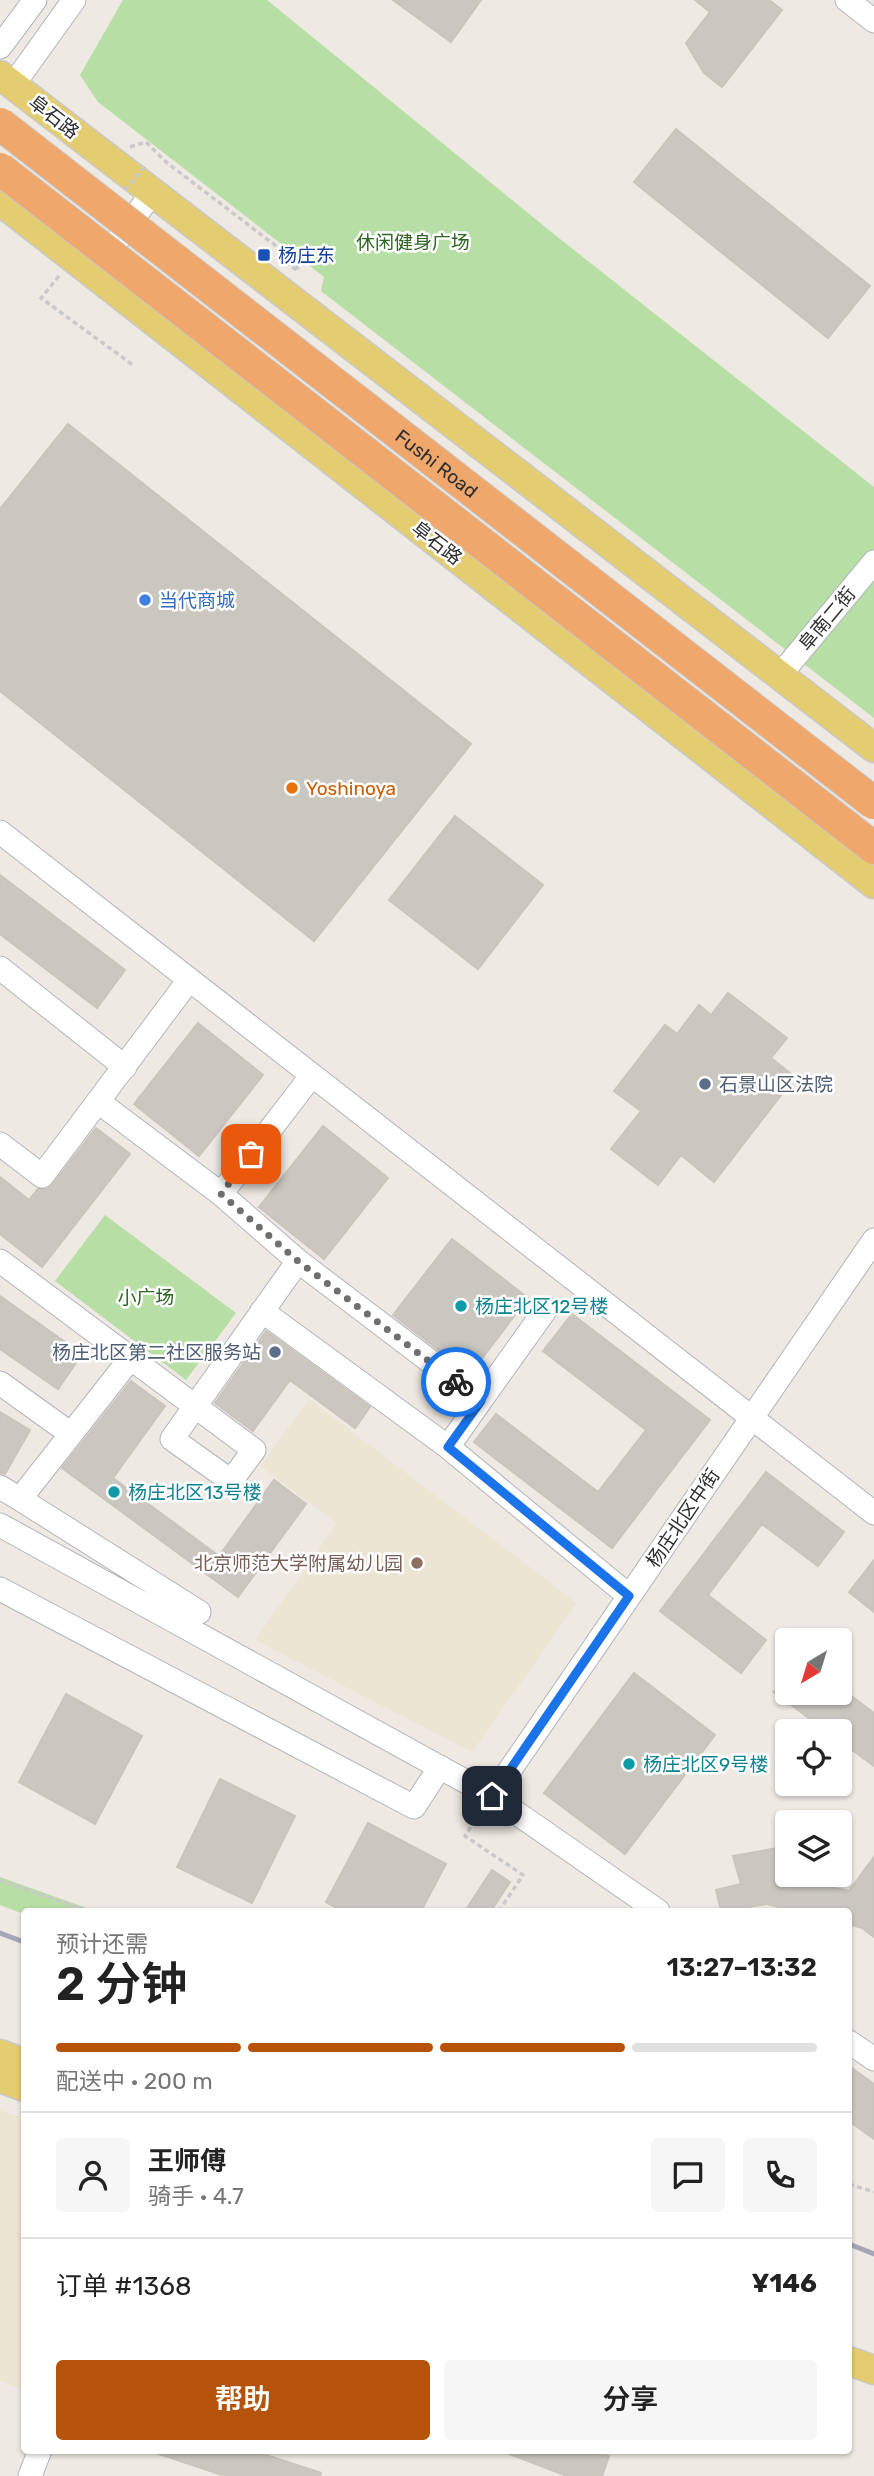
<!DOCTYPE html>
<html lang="zh">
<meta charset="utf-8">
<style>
body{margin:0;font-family:Rubik,"Noto Sans SC",sans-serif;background:#f6f6f6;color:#222;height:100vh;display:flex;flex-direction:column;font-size:26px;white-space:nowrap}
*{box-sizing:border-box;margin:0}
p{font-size:23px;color:#767676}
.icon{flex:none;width:38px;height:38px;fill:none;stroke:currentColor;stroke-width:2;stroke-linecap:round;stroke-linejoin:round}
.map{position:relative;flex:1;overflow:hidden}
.drawer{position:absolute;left:21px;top:1908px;width:831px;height:546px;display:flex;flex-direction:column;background:#fff;border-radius:7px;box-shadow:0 2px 5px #0004}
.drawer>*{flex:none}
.needle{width:46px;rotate:218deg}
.buttons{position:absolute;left:775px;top:1628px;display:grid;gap:14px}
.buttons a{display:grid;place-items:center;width:77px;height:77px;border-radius:7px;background:#fff;box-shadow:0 2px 5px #0004;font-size:35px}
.pin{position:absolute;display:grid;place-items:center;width:60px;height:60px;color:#fff;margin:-30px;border-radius:14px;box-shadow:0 4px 10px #0006}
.courier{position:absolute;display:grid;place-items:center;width:70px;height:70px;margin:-35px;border:5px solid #1a73e8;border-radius:50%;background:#fff;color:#222;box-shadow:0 2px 9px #0007}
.summary em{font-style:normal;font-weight:600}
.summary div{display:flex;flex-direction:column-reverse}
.summary{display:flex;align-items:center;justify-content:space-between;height:119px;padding:0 35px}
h1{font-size:46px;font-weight:600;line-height:52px}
.bar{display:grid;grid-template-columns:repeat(4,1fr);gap:10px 7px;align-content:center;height:84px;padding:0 35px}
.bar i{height:9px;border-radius:5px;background:#e0e0e0}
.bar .current{background:#b45309}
.bar p{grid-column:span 4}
.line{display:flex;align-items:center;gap:18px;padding:0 35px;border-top:2px solid #e0e0e0}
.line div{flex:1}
.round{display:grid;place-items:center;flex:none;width:74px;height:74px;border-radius:7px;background:#f6f6f6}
.button{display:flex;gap:14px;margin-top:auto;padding:14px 35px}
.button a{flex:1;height:80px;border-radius:7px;background:#b45309;color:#fff;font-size:28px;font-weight:600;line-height:80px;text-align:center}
.button a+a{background:#f6f6f6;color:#222}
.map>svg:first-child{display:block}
</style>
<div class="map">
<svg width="874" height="2476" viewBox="0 0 874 2476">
<rect width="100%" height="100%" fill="#eee9e2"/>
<!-- education -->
<path fill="#ede5d4" d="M309,1399L577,1603L472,1752L255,1640L337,1523L260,1466Z
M0,2110L24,2119L23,2389L0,2381Z"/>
<!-- green -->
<path fill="#b7dea5" d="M123,0H267L555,235L874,487V718L321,291L324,277L98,102L80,75Z
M105,1215L236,1313L186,1380L55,1281Z
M0,1877L95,1911H24V1914L0,1905Z"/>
<!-- building -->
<path fill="#cac7c0" stroke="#c9c5bc" stroke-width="2" d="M393,0H481L451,42Z
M695,0H769L782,10L722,87L704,73L686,43L710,12Z
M676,129L870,286L828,338L634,182Z
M68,424L471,744L314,941L0,691V509Z
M455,816L543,885L478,969L389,900Z
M0,875L125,970L97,1008L0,934Z
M728,993L787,1038L771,1058L795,1077L714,1182L681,1155L658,1185L611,1149L641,1111L614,1091L665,1025L677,1034L699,1005L711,1015Z
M198,1023L263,1075L199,1156L134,1104Z
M323,1126L388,1178L324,1259L259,1207Z
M96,1128L130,1154L42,1267L0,1234V1177L29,1200L38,1189H47L53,1184Z
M452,1239L528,1298L470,1374L393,1315Z
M0,1296L82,1354L58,1389L0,1349Z
M572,1314L710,1420L612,1548L474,1442L496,1414L598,1492L646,1430L543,1351Z
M266,1331L370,1407L355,1428L290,1380L253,1431L215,1403Z
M131,1381L165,1406L113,1478L219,1556L274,1480L306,1504L238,1597L62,1468Z
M0,1412L30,1430L5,1474L0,1473Z
M766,1472L844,1532L818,1566L762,1524L708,1595L766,1640L741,1673L660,1611Z
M874,1560V1612L849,1592Z
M634,1673L715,1735L625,1854L544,1793Z
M774,1692H846L874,1713V1766L840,1741V1731H826Z
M66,1694L142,1736L95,1824L19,1782Z
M220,1779L295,1816L252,1903L177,1867Z
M368,1823L446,1864L421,1911H342L326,1902Z
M783,1847L789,1878L849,1891L874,1857V1937L862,1928L849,1924V1911H796L767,1904L721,1911L716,1890L741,1884L733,1856Z
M492,1870L510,1882L491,1911H465Z
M849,2066L874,2084V2139L849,2121Z
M156,2450H251L321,2473L320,2476H225L156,2453Z
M499,2450H590L609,2456L602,2476H567Z"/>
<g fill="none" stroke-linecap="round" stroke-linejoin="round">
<!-- minor casing -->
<g stroke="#b2b4bc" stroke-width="25">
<path id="minor" d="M847,0L874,21
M0,47L35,0
M13,85L74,0
M100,264L152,193
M780,675L874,562
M0,832L874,1513
M0,968L125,1067
M108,1109L221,1194
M0,1144L42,1176L189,980
M0,1261L254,1450L231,1481L172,1439L298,1261L221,1194L312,1075
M298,1261L481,1400L546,1309
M262,1311L448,1447
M130,1359L20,1499L199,1612
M0,1383L71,1434
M481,1400L448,1447L629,1596
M0,1487L20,1499
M0,1525L492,1796L658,1911
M0,1589L414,1807L440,1767
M492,1796L874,1240
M849,2042L874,2059
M30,2476L40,2450"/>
</g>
<!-- major casing -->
<g stroke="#c9c9c9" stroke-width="31">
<path id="major" d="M0,75L874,748
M0,201L874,884
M0,2054L24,2063
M0,2078L24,2087
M849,2361L874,2370"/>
</g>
<!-- path -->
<path stroke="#c9c9c9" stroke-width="3.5" stroke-dasharray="5 3.5" stroke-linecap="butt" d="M130,147L146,142L166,162L297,262L298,271L277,256
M59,276L41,298L133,365
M480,1813L465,1836L523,1875L499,1911
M0,1880L88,1911
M849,2184L874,2192"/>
<!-- minor -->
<use href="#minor" stroke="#fff" stroke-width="23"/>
<!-- major -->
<use href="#major" stroke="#e4cc71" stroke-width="28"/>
<!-- rail -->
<path stroke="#a5a7b6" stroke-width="5" d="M0,1933L24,1942
M849,2244L874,2254"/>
<!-- highway-bridge casing -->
<g stroke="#c9c9c9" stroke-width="34" stroke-linecap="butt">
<g id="highway-bridge">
<path id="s1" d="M0,124L874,803"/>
<path d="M0,169L874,848"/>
</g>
</g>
<!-- path-bridge -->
<path stroke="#c9c9c9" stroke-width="3.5" stroke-dasharray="5 3.5" stroke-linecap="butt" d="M125,190L147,164"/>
<!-- highway-bridge -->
<use href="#highway-bridge" stroke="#efa76c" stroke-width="32"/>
</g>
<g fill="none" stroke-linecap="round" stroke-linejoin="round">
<!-- done -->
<path stroke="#716f6d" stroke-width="7" stroke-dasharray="0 12.6" d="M251,1154L221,1194L298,1261L456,1382"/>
<!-- route -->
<path stroke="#1a73e8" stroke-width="9" d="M456,1382L481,1401L448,1447L629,1596L492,1796"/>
</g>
<!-- markers -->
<rect fill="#1a4fb4" stroke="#fff" stroke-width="2.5" x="257" y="248" width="14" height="14" rx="3.5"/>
<circle fill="#3f7fe0" stroke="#fff" stroke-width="2.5" cx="145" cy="600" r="7"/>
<circle fill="#e8710a" stroke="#fff" stroke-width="2.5" cx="292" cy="788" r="7"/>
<g fill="#5c6f8a" stroke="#fff" stroke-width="2.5">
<circle cx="705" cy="1084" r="7"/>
<circle cx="275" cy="1352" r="7"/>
</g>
<g fill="#0f9aa8" stroke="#fff" stroke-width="2.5">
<circle cx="461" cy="1306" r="7"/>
<circle cx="114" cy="1492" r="7"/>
<circle cx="629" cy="1764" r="7"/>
</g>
<circle fill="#8d6e63" stroke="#fff" stroke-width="2.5" cx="417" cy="1563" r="7"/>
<g text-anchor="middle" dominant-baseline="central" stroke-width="5" stroke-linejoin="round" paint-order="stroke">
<!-- street labels -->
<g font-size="19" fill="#2e2e2e" stroke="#fff">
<text transform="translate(54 117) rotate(38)">阜石路</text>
<text stroke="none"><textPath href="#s1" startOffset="553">Fushi Road</textPath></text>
<text transform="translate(437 543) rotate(38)">阜石路</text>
<text transform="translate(827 619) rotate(-50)">阜南二街</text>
<text transform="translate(683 1518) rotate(-56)">杨庄北区中街</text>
</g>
<!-- park labels -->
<g font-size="19" fill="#2f6623" stroke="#fff">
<text x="413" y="242">休闲健身广场</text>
<text x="146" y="1297">小广场</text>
</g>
<!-- transit labels -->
<g font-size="19" fill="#164399" stroke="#fff" text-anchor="start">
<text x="278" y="255">杨庄东</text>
</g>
<!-- shop labels -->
<g font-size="19" fill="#366cbe" stroke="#fff" text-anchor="start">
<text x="159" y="600">当代商城</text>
</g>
<!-- food labels -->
<g font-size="19" fill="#c56008" stroke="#fff" text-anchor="start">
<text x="306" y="788">Yoshinoya</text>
</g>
<!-- service labels -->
<g font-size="19" fill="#4e5e75" stroke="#fff" text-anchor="start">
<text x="719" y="1084">石景山区法院</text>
<text x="261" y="1352" text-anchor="end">杨庄北区第二社区服务站</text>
</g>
<!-- culture labels -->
<g font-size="19" fill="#0d838f" stroke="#fff" text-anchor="start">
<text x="475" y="1306">杨庄北区12号楼</text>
<text x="128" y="1492">杨庄北区13号楼</text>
<text x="643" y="1764">杨庄北区9号楼</text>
</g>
<!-- education labels -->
<g font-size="19" fill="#785e54" stroke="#fff" text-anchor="end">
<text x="403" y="1563">北京师范大学附属幼儿园</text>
</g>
</g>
</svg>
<div class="buttons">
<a><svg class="needle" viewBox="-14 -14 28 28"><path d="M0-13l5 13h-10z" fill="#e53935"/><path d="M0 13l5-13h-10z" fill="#767676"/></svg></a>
<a><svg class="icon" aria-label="locate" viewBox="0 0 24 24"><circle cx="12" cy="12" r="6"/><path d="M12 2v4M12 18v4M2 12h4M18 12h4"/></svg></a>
<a><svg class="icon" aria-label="layers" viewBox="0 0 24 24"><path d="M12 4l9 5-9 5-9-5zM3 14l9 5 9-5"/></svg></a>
</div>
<div class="pin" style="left:251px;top:1154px;background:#ea580c"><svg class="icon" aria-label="bag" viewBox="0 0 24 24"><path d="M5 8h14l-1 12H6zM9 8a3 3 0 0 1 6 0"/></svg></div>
<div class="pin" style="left:492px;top:1796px;background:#1f2937"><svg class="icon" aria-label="home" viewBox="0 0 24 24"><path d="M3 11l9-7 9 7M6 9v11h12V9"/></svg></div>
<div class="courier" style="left:456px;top:1382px"><svg class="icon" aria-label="bike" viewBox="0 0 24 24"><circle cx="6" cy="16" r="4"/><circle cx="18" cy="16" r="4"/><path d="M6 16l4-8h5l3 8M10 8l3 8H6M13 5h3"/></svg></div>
<section class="drawer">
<div class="summary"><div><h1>2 分钟</h1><p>预计还需</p></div><em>13:27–13:32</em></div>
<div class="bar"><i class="current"></i><i class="current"></i><i class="current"></i><i></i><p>配送中 · 200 m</p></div>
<div class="line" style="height:126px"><a class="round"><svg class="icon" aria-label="person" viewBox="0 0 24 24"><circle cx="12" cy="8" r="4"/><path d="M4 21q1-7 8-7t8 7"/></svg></a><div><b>王师傅</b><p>骑手 · 4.7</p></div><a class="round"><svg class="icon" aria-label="chat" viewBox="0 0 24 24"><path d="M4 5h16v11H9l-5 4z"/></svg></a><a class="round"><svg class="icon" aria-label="phone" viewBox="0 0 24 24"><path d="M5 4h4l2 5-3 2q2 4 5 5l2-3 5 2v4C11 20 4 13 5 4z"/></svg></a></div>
<div class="line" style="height:91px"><div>订单 #1368</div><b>¥146</b></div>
<div class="button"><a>帮助</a><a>分享</a></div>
</section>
</div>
